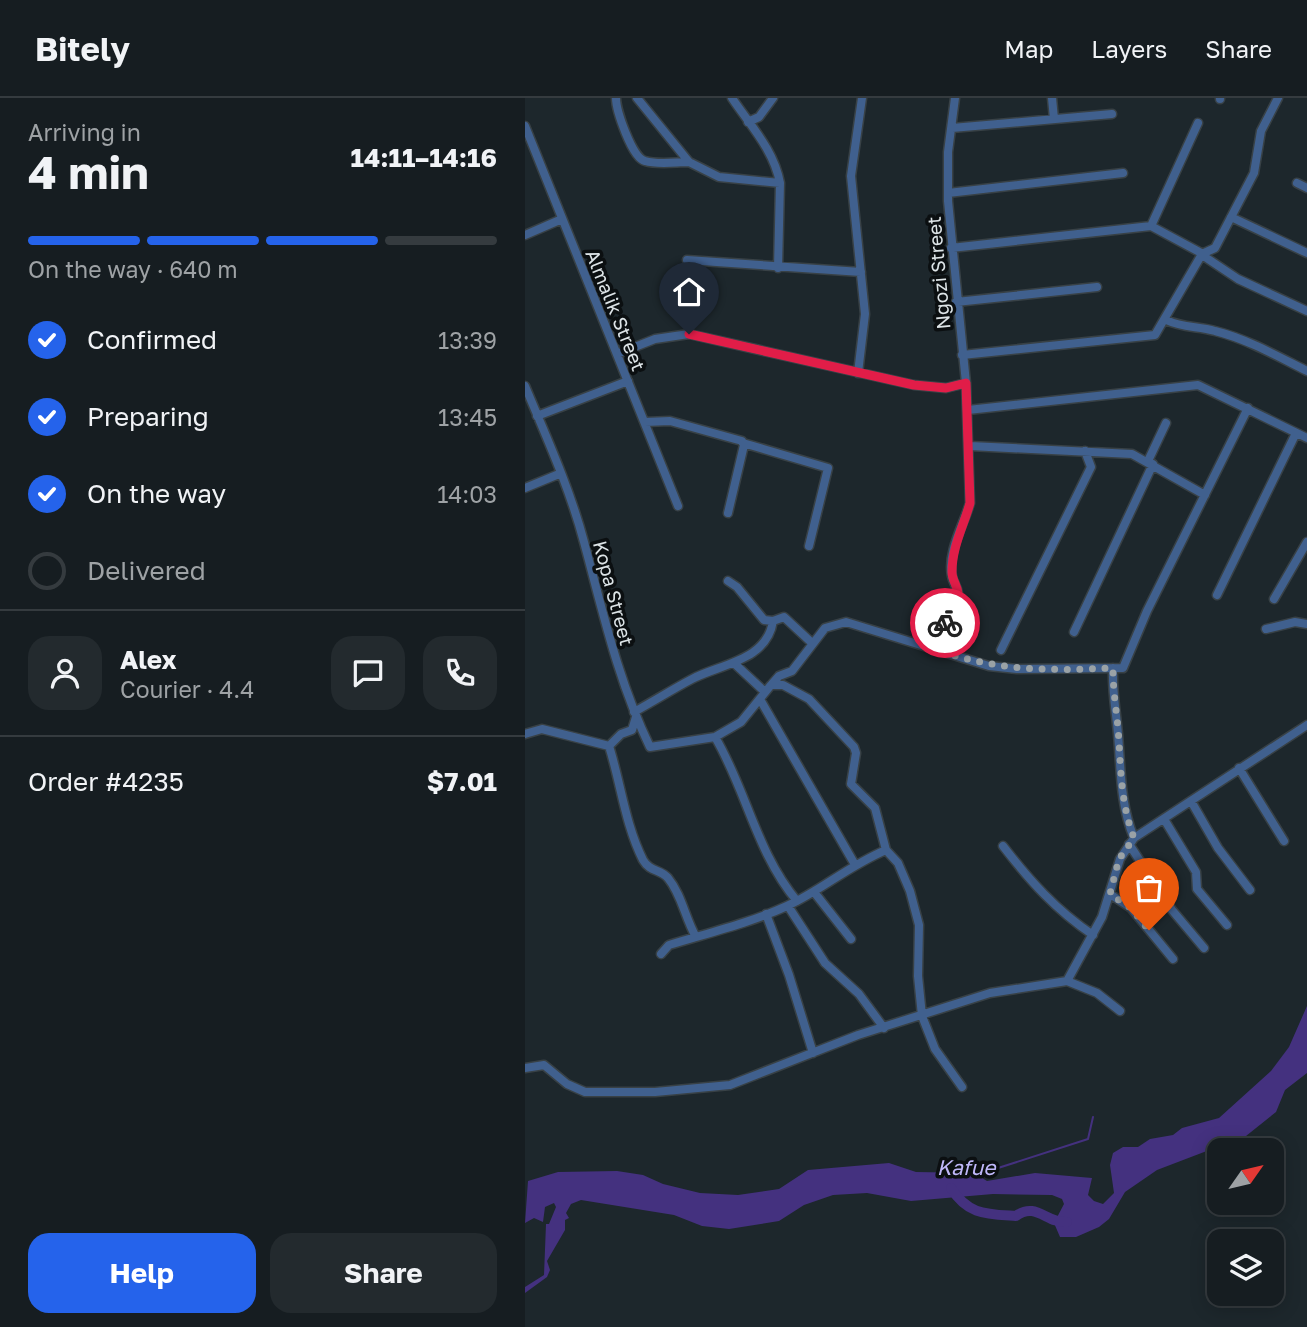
<!DOCTYPE html>
<meta charset="utf-8">
<style>
body{margin:0;font-family:"Golos Text",sans-serif;background:#232a2e;color:#f1f3f6;height:100vh;display:flex;flex-direction:column;font-size:26px;white-space:nowrap}
*{box-sizing:border-box;margin:0}
p{font-size:23px;color:#9ea2a5}
.icon{flex:none;width:38px;height:38px;fill:none;stroke:currentColor;stroke-width:2;stroke-linecap:round;stroke-linejoin:round}
.map{position:relative;flex:1;overflow:hidden}
.drawer{display:flex;flex-direction:column;background:#161d21;width:525px}
.drawer>*{flex:none}
.needle{width:46px;rotate:56deg}
.tools{position:absolute;left:682px;top:1040px;display:grid;gap:14px}
.tools a{display:grid;place-items:center;width:77px;height:77px;border-radius:14px;background:#161d21;box-shadow:0 4px 18px #0003,0 0 0 2px #353b3f;font-size:35px}
.pin{position:absolute;display:grid;place-items:center;width:60px;height:60px;color:#fff;margin:-72px -30px;border-radius:50% 50% 50% 0;rotate:-45deg;box-shadow:0 0 7px #0007}
.pin .icon{rotate:45deg}
.courier{position:absolute;display:grid;place-items:center;width:70px;height:70px;margin:-35px;border:5px solid #e11d48;border-radius:50%;background:#fff;color:#222;box-shadow:0 2px 9px #0007}
.head em{font-style:normal;font-weight:700}
.head div{display:flex;flex-direction:column-reverse}
.head{display:flex;align-items:center;justify-content:space-between;height:119px;padding:0 28px}
h1{font-size:46px;font-weight:700;line-height:52px}
.bar{display:grid;grid-template-columns:repeat(4,1fr);gap:10px 7px;align-content:center;height:84px;padding:0 28px}
.bar i{height:9px;border-radius:5px;background:#353b3f}
.bar .current{background:#2563eb}
.bar p{grid-column:span 4}
.line{display:flex;align-items:center;gap:18px;padding:0 28px;border-top:2px solid #353b3f}
.line div{flex:1}
.round{display:grid;place-items:center;flex:none;width:74px;height:74px;border-radius:21px;background:#232a2e}
ol{padding:0 28px;list-style:none}
li{display:flex;align-items:center;gap:21px;height:77px}
li p{margin-inline-start:auto}
li .icon{padding:7px;border-radius:50%;background:#2563eb;color:#fff;stroke-width:4}
li:last-child{color:#9ea2a5}
li i{width:38px;height:38px;border:4px solid #353b3f;border-radius:50%}
.button{display:flex;gap:14px;margin-top:auto;padding:14px 28px}
.button a{flex:1;height:80px;border-radius:21px;background:#2563eb;color:#fff;font-size:28px;font-weight:700;line-height:80px;text-align:center}
.button a+a{background:#232a2e;color:#f1f3f6}
header{display:flex;align-items:center;gap:42px;box-sizing:border-box;height:98px;padding:0 35px;background:#161d21;border-bottom:2px solid #353b3f}
header strong{font-size:33px}
nav{display:flex;gap:38px;margin-inline-start:auto;font-size:24px}
main{display:flex;flex:1;min-height:0}
.map>svg:first-child{display:block}
</style>
<header>
<strong>Bitely</strong>
<nav><a>Map</a><a>Layers</a><a>Share</a></nav>
</header>
<main>
<section class="drawer">
<div class="head"><div><h1>4 min</h1><p>Arriving in</p></div><em>14:11–14:16</em></div>
<div class="bar"><i class="current"></i><i class="current"></i><i class="current"></i><i></i><p>On the way · 640 m</p></div>
<ol>
<li><svg class="icon" aria-label="check" viewBox="0 0 24 24"><path d="M5 12l5 5 9-10"/></svg>Confirmed<p>13:39</p></li>
<li><svg class="icon" aria-label="check" viewBox="0 0 24 24"><path d="M5 12l5 5 9-10"/></svg>Preparing<p>13:45</p></li>
<li><svg class="icon" aria-label="check" viewBox="0 0 24 24"><path d="M5 12l5 5 9-10"/></svg>On the way<p>14:03</p></li>
<li><i></i>Delivered</li>
</ol>
<div class="line" style="height:126px"><a class="round"><svg class="icon" aria-label="person" viewBox="0 0 24 24"><circle cx="12" cy="8" r="4"/><path d="M4 21q1-7 8-7t8 7"/></svg></a><div><b>Alex</b><p>Courier · 4.4</p></div><a class="round"><svg class="icon" aria-label="chat" viewBox="0 0 24 24"><path d="M4 5h16v11H9l-5 4z"/></svg></a><a class="round"><svg class="icon" aria-label="phone" viewBox="0 0 24 24"><path d="M5 4h4l2 5-3 2q2 4 5 5l2-3 5 2v4C11 20 4 13 5 4z"/></svg></a></div>
<div class="line" style="height:91px"><div>Order #4235</div><b>$7.01</b></div>
<div class="button"><a>Help</a><a>Share</a></div>
</section>
<div class="map">
<svg width="782" height="1229" viewBox="0 0 782 1229">
<rect width="100%" height="100%" fill="#1d272c"/>
<!-- water -->
<path fill="#44317f" d="M782,908V975L760,992L751,1014L721,1038L632,1072L600,1094L584,1121L574,1129L551,1139H535L529,1125L539,1106L537,1101L527,1097L468,1096L386,1103L342,1095L308,1097L279,1107L254,1123L204,1131L177,1128L149,1117L56,1102L46,1106L41,1115L44,1120L40,1122V1132L22,1163L25,1172L22,1179L0,1195V1189L19,1177L21,1126H24L31,1109L29,1105L20,1109L18,1124L9,1120L0,1125L3,1083L33,1074L92,1073L118,1077L138,1086L175,1095L213,1097L254,1091L283,1072L364,1065L391,1074L449,1075L462,1083L510,1075L567,1080L563,1097L569,1103L578,1106L589,1095L585,1067L588,1055L598,1049H613L625,1041L648,1037L657,1030L694,1020L746,973L764,949Z"/>
<g fill="none" stroke-linecap="round" stroke-linejoin="round">
<!-- stream -->
<path stroke="#44317f" stroke-width="2" d="M454,1077L468,1076L470,1071L563,1041L568,1019"/>
<!-- river -->
<path stroke="#44317f" stroke-width="10" d="M426,1090C443,1117 461,1116 491,1118C511,1103 522,1126 542,1124"/>
<!-- minor casing -->
<g stroke="#384146" stroke-width="11">
<path id="minor" d="M91,0C91,12 107,60 120,63C133,67 151,64 164,64
M112,0L164,64L194,79L255,85
M207,0C225,27 249,52 255,85L253,170
M527,0L529,21
M695,1V0
M223,24L234,19L248,0
M0,28L153,408
M427,30L587,16
M772,85L782,90
M423,95L598,75
M706,119L782,155
M626,128L673,25
M0,137L37,121
M426,150L626,128L680,157
M677,157L713,181L782,213
M162,162L336,174
M431,204L572,189
M641,222C658,230 673,228 690,233C722,241 752,258 782,273
M92,256L130,241L164,236L389,287L421,290L441,285
M437,257L630,237L677,156L690,150L729,75L736,33L753,0
M333,275L340,216L326,78L337,0
M0,288C21,338 45,391 59,444C78,514 93,583 125,649L190,639L216,624L246,587H258L284,601L329,649L331,655L326,686L350,710L361,752L373,765L385,793L394,827L393,878L397,918L410,951L437,989
M443,312L673,287L782,340
M12,318L103,283
M120,324L145,323L217,343L219,347L203,415
M218,345L303,370L284,448
M445,348L607,356L680,397
M623,363L641,325
M0,390L34,376
M692,497L771,335
M749,501L782,444
M248,523L259,519L287,545
M741,531L770,524L782,526
M549,534L628,366
M409,551L433,495C432,488 428,485 427,478C422,454 439,426 445,405L441,285L423,103V54L430,0
M476,552L566,369L560,353
M211,567L240,594
M588,570C587,593 591,613 593,636C596,672 595,706 609,740
M247,586L254,578L267,573L300,530L321,524L464,568L492,571L598,570L622,513L723,310
M236,603L329,765
M109,614C129,603 148,591 167,581C195,566 242,563 248,523L239,522L212,489L203,483
M0,636L17,631L84,648
M190,639C221,691 232,756 272,803
M84,648C96,686 100,726 118,762C125,774 135,771 143,780C157,797 160,820 171,839
M84,648L96,636L107,632L111,619
M714,670L759,743
M666,703L693,750L725,792
M639,721L671,774L672,791L702,827
M604,746L647,812L679,850
M478,748C505,783 531,812 568,837
M289,794L326,841
M585,796L606,810L648,861
M263,808L300,865L334,896L359,930
M241,816L264,877L288,955
M136,856L144,847C183,835 225,825 262,808C297,792 323,768 361,752
M542,883L572,895L595,913
M0,970L19,967L42,986L60,994H130L205,987L333,937L465,895L542,883L577,819L595,761L609,740L782,627"/>
</g>
<!-- minor -->
<use href="#minor" stroke="#40608e" stroke-width="8"/>
</g>
<g fill="none" stroke-linecap="round" stroke-linejoin="round">
<!-- done -->
<path stroke="#9aa2a6" stroke-width="7" stroke-dasharray="0 12.6" d="M420,525L409,551C471,573 523,573 588,570C588,593 591,609 593,630C596,668 595,704 609,740L594,761L585,796L606,810L624,832"/>
<!-- route -->
<path stroke="#e11d48" stroke-width="9" d="M164,236L389,287L421,290L441,285L445,405C439,427 427,449 427,474C427,482 432,487 433,495L420,525"/>
</g>
<g text-anchor="middle" dominant-baseline="central" stroke-width="7" stroke-linejoin="round" paint-order="stroke">
<!-- street labels -->
<g font-size="19" fill="#dde4e7" stroke="#0b0f11">
<text transform="translate(413 175) rotate(-95)">Ngozi Street</text>
<text transform="translate(91 212) rotate(68)">Almalik Street</text>
<text transform="translate(89 495) rotate(75)">Kopa Street</text>
</g>
<!-- water labels -->
<g font-size="21" font-style="italic" fill="#bfb7f9" stroke="#0b0f11">
<text x="441" y="1069">Kafue</text>
</g>
</g>
</svg>
<div class="tools">
<a><svg class="needle" viewBox="-14 -14 28 28"><path d="M0-13l5 13h-10z" fill="#e53935"/><path d="M0 13l5-13h-10z" fill="#9ea2a5"/></svg></a>
<a><svg class="icon" aria-label="layers" viewBox="0 0 24 24"><path d="M12 4l9 5-9 5-9-5zM3 14l9 5 9-5"/></svg></a>
</div>
<div class="pin" style="left:624px;top:832px;background:#ea580c"><svg class="icon" aria-label="bag" viewBox="0 0 24 24"><path d="M5 8h14l-1 12H6zM9 8a3 3 0 0 1 6 0"/></svg></div>
<div class="pin" style="left:164px;top:236px;background:#1f2937"><svg class="icon" aria-label="home" viewBox="0 0 24 24"><path d="M3 11l9-7 9 7M6 9v11h12V9"/></svg></div>
<div class="courier" style="left:420px;top:525px"><svg class="icon" aria-label="bike" viewBox="0 0 24 24"><circle cx="6" cy="16" r="4"/><circle cx="18" cy="16" r="4"/><path d="M6 16l4-8h5l3 8M10 8l3 8H6M13 5h3"/></svg></div>
</div>
</main>
